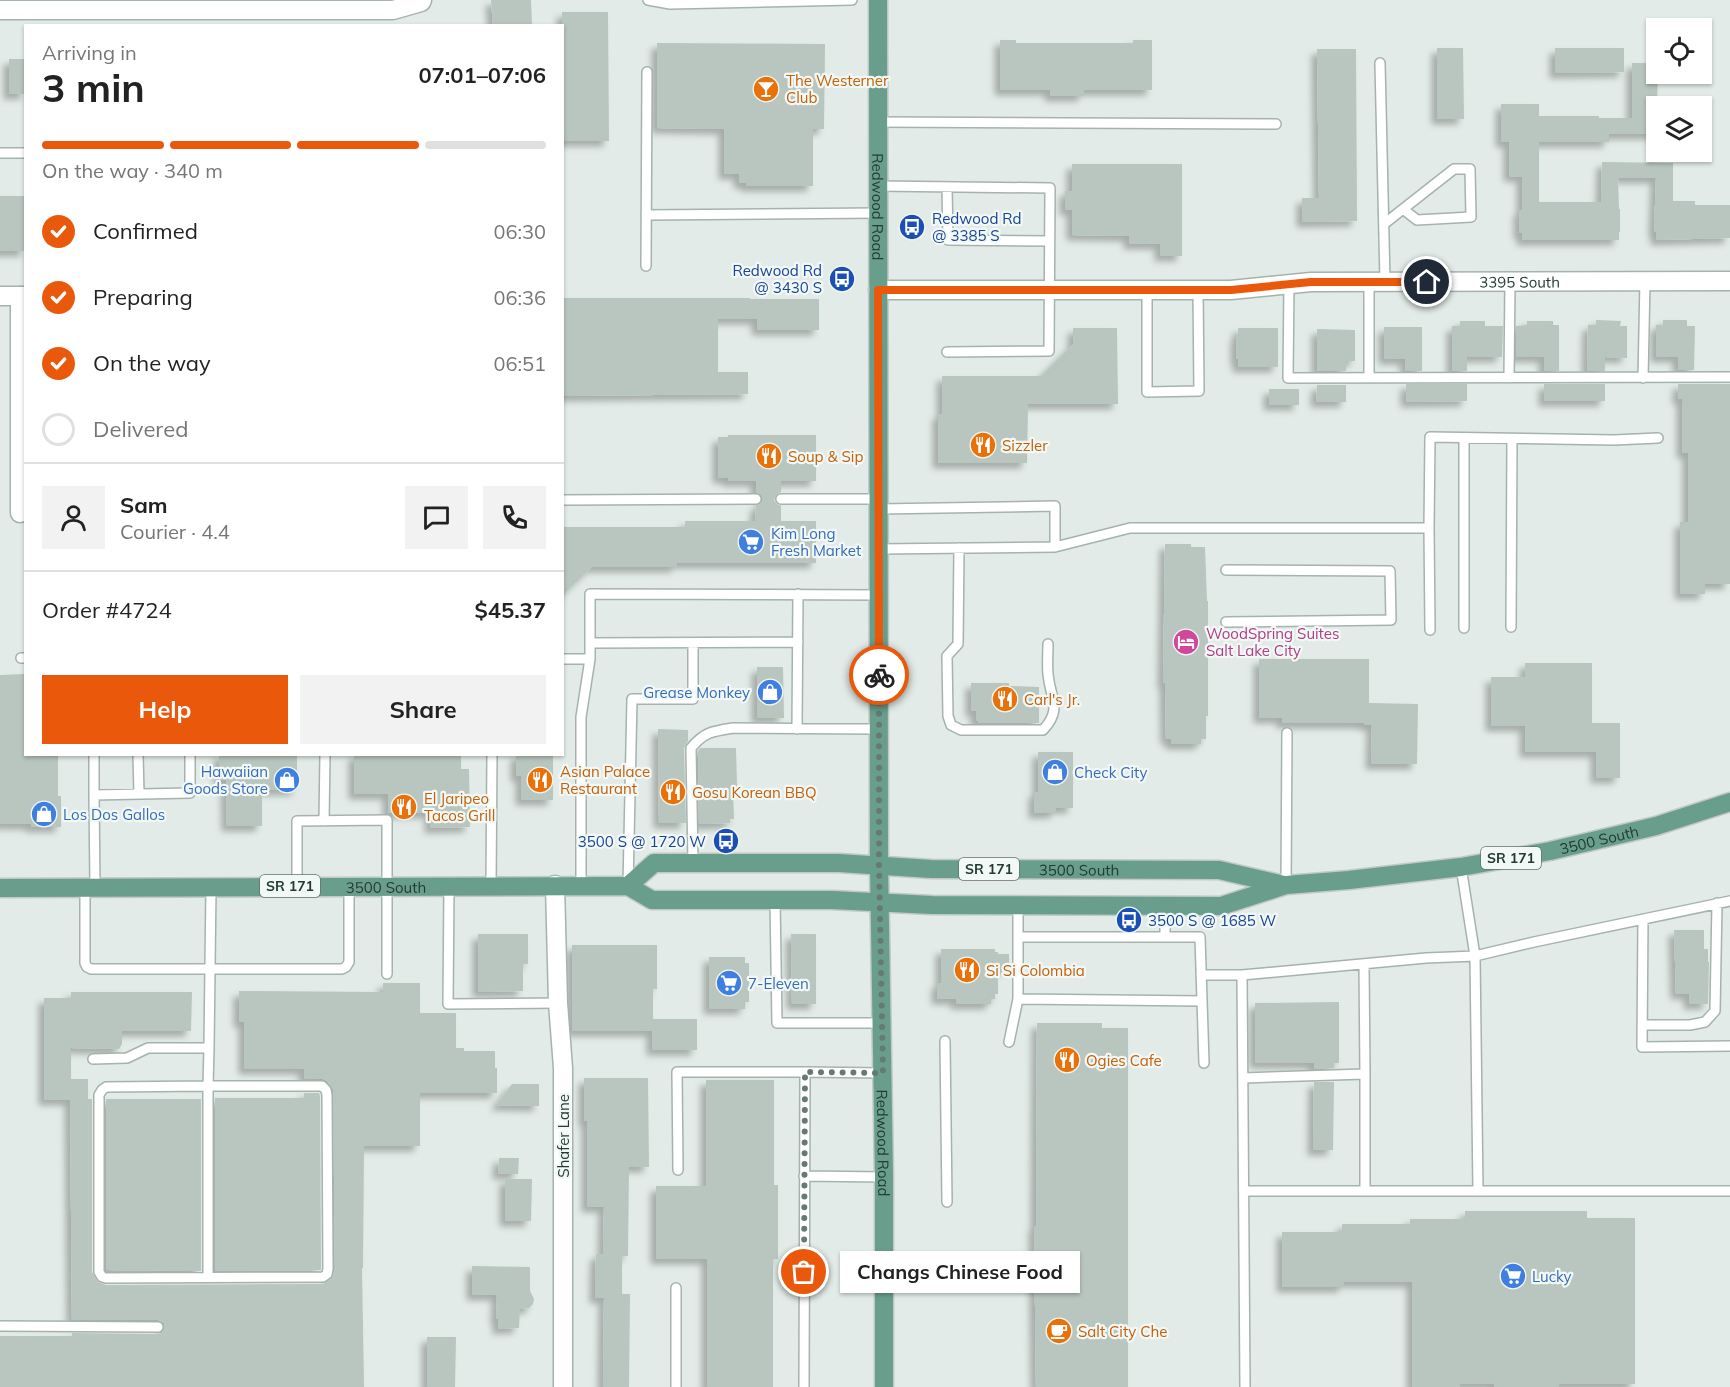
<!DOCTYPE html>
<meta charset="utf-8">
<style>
body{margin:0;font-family:Mulish,sans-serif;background:#f2f2f2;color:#222;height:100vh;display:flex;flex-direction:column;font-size:22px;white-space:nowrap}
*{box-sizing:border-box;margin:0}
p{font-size:20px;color:#767676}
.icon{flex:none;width:33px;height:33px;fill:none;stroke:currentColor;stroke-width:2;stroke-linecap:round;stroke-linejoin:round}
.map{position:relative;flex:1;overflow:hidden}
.details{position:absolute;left:24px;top:24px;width:540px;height:732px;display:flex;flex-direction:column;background:#fff;border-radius:0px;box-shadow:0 2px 4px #0004}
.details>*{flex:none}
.fabs{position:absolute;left:1646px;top:18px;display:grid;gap:12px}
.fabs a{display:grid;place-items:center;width:66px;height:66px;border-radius:0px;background:#fff;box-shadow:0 2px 4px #0004;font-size:30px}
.pin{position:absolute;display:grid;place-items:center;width:51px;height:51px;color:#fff;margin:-26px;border:3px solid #fff;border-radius:50%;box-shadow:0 2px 6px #0007}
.courier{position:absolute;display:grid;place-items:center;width:60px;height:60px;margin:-30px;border:4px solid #ea580c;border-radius:50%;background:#fff;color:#222;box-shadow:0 2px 8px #0007}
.bubble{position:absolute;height:42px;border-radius:0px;background:#fff;box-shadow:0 2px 4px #0004;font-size:20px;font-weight:700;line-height:42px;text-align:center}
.head em{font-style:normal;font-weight:700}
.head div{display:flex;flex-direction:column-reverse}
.head{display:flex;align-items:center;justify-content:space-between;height:102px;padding:0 18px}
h1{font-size:39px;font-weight:700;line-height:45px}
.bar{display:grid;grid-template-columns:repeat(4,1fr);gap:9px 6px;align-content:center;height:72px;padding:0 18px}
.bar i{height:8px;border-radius:4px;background:#e0e0e0}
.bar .active{background:#ea580c}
.bar p{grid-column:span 4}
.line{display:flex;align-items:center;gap:15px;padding:0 18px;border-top:2px solid #e0e0e0}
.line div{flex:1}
.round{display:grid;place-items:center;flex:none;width:63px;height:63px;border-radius:0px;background:#f2f2f2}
ol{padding:0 18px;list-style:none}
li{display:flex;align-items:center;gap:18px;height:66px}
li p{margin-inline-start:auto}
li .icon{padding:6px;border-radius:50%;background:#ea580c;color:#fff;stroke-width:4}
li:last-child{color:#767676}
li i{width:33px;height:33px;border:3px solid #e0e0e0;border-radius:50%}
.button{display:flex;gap:12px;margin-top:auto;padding:12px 18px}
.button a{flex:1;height:69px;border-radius:0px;background:#ea580c;color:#fff;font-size:24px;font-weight:700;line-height:69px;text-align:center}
.button a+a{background:#f2f2f2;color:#222}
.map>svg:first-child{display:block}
</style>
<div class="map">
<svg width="1730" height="1387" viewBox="0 0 1730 1387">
<defs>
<filter id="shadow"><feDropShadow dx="-5.5" dy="5.5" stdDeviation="3" flood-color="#0004"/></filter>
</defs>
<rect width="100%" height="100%" fill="#e2ebe7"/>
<!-- building -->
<path fill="#b8c6bf" filter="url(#shadow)" d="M491,0H531L532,26H493Z
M562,12H608L609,141H562Z
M1000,40H1016V43H1133V40H1152V90H1084V96H1050V90H1000Z
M657,43L825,44L824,129H813V186H746V183H739V174H724V129L657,128Z
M1437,48H1463L1464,119H1437Z
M1555,48H1624V72L1555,73Z
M1317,49H1356L1357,221L1302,222V198H1319Z
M9,59H26V94H9Z
M1632,63H1656V74H1658L1656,134H1609V142H1539V202H1601L1602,162L1673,163V201H1695V205H1730V238L1656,240V232H1654L1656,178H1618L1619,209H1620V232H1619V240H1522V233H1519V210H1522V177L1509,176V142H1501V104H1539V116H1599V118H1632Z
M1072,164H1182V256H1160V244H1129V236L1072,235V210H1065V191H1072Z
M0,196H26V251H0Z
M562,298H750V299H819V330H757V319H718V372H748V394L562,396Z
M1596,320L1621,321L1620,326H1627V358L1605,357V371H1587L1588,325H1596Z
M1663,320H1687V326H1695L1694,370H1678V357H1656V325H1663Z
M1460,321H1485V326H1503L1502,357H1467V371H1452V326H1460Z
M1527,321H1553V325H1559V371H1544V357H1516V326L1527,325Z
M1384,327H1422V371H1406L1405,359H1384Z
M1073,328H1117L1118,404H1028L1027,463H938V414H942V376H1041L1073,344Z
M1238,328H1278V367H1238V359H1236V336H1238Z
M1317,329L1355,330V361H1346V371H1317Z
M1406,384H1467V401L1406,402Z
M1544,384H1605V401H1544Z
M1678,384H1730V584H1705V594H1680V522H1688V453H1682V399H1678Z
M1317,385H1346V402H1316Z
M1269,389H1299V405H1269Z
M728,435H816V481H781V492L776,495L774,500L777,504L781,506V521H816V563H677V567H592L562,596V527H685V521H755L756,506L760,504L763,500L761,495L756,492V481H728V478H718V437H728Z
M1165,544H1191V547H1205L1207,601H1208V716H1206V739H1201V744H1171V739H1166L1165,683H1163Z
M1259,659H1369V703L1418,704L1417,764H1371L1372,725H1364V723H1282V718H1259Z
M1525,663H1592V723H1620V778H1596V752H1525V726H1491V677H1525Z
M757,667H783L784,718H757Z
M26,674V754H58V796H61V827H31V824H0V675Z
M971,683H1009V686L1039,687V723H978V721H976V711H971Z
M658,729L688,730V741L684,748L686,823H659Z
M700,748H736L737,787L733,786L734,819H730V823L699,824L698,751Z
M1038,752H1073V808H1056V813H1034V792H1038Z
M219,754H297V790H262V826H227L226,780H219Z
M354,754H461V769H469L470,827L430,828V813H388V794H354Z
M516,754H553V800H521V776H516Z
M1674,930H1704V949H1708V962H1709L1708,1004H1689V994H1676Z
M478,934H528V964H523V991L478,992Z
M791,934H816V1004H792Z
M572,945H657V989H653V1019H697V1050H652V1031H572Z
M941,949H995V952H998V954H1009V969H998V994H995V999H991V1004H956V999H937V983H941Z
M709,957H745V963H749V1002H745V1009H709Z
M383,983H420V1013H456V1048H464V1051H495V1068H497V1093H420V1146H364L363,1268H362L364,1387H0V1336H72V1333L158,1334L162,1333L165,1328L164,1323L158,1320H72L70,1100H44V998H71V992H192L191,1031H122V1044L119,1049L71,1048V1079H88V1099H92V1272L98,1282L106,1285L323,1284L332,1279L335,1269L333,1089L327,1081L323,1079H304V1069H244V1022H239V991L383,992Z
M1339,1002V1063H1334V1068L1314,1069V1063H1255V1003Z
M1037,1023H1102V1028H1128V1387H1036L1034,1226H1036Z
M584,1078H648L649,1167H629L628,1256H622V1294H630L629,1387H603L604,1298H595V1278L596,1254H603L604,1207H587V1121H584Z
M706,1080H774V1185H778V1259H773V1387H707V1259H656V1186H706Z
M1314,1082H1334L1333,1150H1313Z
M512,1084H539V1106L496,1105Z
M304,1093H319L320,1096L321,1270L215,1271V1098H304Z
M106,1099H201V1271L106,1270Z
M499,1158H519L518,1174H498Z
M505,1179H532L531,1221H505Z
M1465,1211H1587V1218H1635V1384H1559V1387H1494V1384H1460V1387H1412V1282H1344V1287H1282V1232H1342V1224H1410V1219H1465Z
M472,1266L530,1267V1291L534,1299L533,1304L529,1308L520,1309L519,1328L498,1329V1319H496L497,1295H472Z
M427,1337H456L455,1387H427Z"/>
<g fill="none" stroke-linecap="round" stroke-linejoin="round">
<!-- lane casing -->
<g stroke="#a5b3ad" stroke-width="12">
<path id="lane" d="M648,0L670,4L852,0
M1380,63L1385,282
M878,122L1276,124
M0,153H26
M878,186L1050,188L1049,351L947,352
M947,187L948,240L1049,241
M646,215L878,213
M1384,224L1454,169H1470L1471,217L1417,220L1403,209
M646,266L647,72
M1369,282V378
M1289,284L1288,378L1730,377
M1147,290V392L1199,391L1198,290
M1509,378L1510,282
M1643,378L1645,281
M781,499H879
M562,500L756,499
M879,509L1055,506V547
M959,548L958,644L947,656L948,716L951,725L961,730H1043C1063,709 1050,698 1048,674C1047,665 1048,654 1048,644
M879,549L1055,547L1130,528H1429
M1226,570L1390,571L1391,620L1226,622
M1511,627L1512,439
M1464,628V438
M1430,630L1429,528L1430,437L1614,440L1658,438
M590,643L798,642
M21,658H26
M562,659H590
M797,729L798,594
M94,754V795
M138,754L139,794
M324,821L325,754
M693,863L691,748C704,732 713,731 733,728L879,729
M1461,867L1475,956L1478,1191
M581,885V717L590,659V594L879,595
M1286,885L1287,733
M297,886V821L387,820V974
M449,886L448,1004L558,1003
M491,886L492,754
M628,886L632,699H693V643
M85,887V963L87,967L91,969H342L346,967L349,962V886
M95,887L94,795L190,793V754
M775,900L777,1023H882
M1165,906V937
M1643,919L1642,1047L1730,1046
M1018,937H1200L1204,1063
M1201,975H1242
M1018,999L1202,1001
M1642,1025H1690L1705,1022L1715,1011L1717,903
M945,1041L947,1202
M1009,1042L1018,999V905
M93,1059L127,1058L148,1048H209L211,887
M1365,1074V1191
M1243,1078L1365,1074L1364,964
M678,1170L677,1072H805
M804,1176L884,1177
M1244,1191H1730
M208,1277V1086L106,1087L102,1090L99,1095V1272L102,1277L106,1278L323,1277L327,1274L328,1269L327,1095L326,1090L322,1086H208L209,1048
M0,1326L158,1327
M676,1387V1288
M804,1387L805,1072L883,1073
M1245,1387L1242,975L1426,958L1475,956L1534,942L1730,901"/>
</g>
<!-- street casing -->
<g stroke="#a5b3ad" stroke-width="21">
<g id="street">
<path d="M0,10H393L421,2L422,0"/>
<path id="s1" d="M878,290H1231L1311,282L1730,281"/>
<path d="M0,296H26"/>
<path d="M20,296V513"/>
<path d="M555,885L558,1003L563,1068V1387"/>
</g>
</g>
<!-- primary casing -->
<g stroke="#c1c8c6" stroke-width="21">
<g id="primary">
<path id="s2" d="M878,0L879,865L884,1177V1387"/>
<path id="s3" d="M628,886L654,863H839L931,869L1219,870L1284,885"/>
<path id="s4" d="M0,888L628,886L652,900H832L932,905L1221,906L1286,885L1349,880L1461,867L1550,851L1656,826L1730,802"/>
</g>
</g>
<!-- lane -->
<use href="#lane" stroke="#fff" stroke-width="9"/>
<!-- street -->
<use href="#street" stroke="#fff" stroke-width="18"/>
<!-- primary -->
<use href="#primary" stroke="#699e8d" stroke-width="18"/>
</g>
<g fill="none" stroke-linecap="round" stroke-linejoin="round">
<!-- done -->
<path stroke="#667972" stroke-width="6" stroke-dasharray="0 10.8" d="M804,1272L805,1072L883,1073L879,865V675"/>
<!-- route -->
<path stroke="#ea580c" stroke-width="8" d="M879,675L878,290H1231L1311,282H1427"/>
</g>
<!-- icons -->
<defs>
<g id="bar-disc" transform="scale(1.35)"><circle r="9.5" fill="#e8710a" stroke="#f2f8f5"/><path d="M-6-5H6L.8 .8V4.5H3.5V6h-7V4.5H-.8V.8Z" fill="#fff"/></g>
<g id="bus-disc" transform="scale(1.35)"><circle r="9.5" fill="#1a4fb4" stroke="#f2f8f5"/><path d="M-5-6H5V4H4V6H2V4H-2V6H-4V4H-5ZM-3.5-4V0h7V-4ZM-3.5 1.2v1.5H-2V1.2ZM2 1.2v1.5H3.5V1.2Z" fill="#fff"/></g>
<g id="restaurant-disc" transform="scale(1.35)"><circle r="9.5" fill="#e8710a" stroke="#f2f8f5"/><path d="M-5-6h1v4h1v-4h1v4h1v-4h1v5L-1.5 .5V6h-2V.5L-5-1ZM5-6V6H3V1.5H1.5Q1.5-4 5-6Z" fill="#fff"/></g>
<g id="supermarket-disc" transform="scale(1.35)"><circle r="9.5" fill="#3f7fe0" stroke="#f2f8f5"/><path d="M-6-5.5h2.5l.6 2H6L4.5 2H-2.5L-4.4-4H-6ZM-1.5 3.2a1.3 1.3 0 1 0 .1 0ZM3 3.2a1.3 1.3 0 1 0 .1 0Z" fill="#fff"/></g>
<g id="hotel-disc" transform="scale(1.35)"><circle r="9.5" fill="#d1479c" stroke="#f2f8f5"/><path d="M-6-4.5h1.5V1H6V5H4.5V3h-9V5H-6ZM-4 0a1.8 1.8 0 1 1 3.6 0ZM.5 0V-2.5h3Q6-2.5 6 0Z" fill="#fff"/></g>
<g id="shop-disc" transform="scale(1.35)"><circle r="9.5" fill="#3f7fe0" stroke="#f2f8f5"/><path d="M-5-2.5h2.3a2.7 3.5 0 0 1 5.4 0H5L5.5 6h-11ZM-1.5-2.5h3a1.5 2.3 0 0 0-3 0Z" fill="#fff"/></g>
<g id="cafe-disc" transform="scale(1.35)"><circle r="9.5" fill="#e8710a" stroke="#f2f8f5"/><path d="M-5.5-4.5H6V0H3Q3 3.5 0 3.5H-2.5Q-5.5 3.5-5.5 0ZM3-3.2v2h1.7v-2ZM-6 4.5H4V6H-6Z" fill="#fff"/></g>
</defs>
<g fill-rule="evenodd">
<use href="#bar-disc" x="766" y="89"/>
<use href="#bus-disc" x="912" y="227"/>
<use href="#bus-disc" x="842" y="279"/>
<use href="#restaurant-disc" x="983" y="445"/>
<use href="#restaurant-disc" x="769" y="456"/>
<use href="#supermarket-disc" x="751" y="542"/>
<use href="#hotel-disc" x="1186" y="642"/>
<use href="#shop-disc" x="770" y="692"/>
<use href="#restaurant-disc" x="1005" y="699"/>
<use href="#shop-disc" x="1055" y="772"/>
<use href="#shop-disc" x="287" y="780"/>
<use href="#restaurant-disc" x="540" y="780"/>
<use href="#restaurant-disc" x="673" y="792"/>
<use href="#restaurant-disc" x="404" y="807"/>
<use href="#shop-disc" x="44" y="814"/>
<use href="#bus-disc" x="726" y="841"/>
<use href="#bus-disc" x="1129" y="920"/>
<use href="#restaurant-disc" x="967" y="970"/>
<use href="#supermarket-disc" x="729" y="983"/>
<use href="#restaurant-disc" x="1067" y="1060"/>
<use href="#supermarket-disc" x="1513" y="1276"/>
<use href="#cafe-disc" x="1059" y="1331"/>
</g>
<g text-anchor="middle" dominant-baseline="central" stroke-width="4.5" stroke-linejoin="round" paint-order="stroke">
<!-- shield labels -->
<g fill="#f2f8f5" stroke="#61746d" stroke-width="1.5">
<rect x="1481" y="847" width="60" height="22" rx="4.5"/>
<rect x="959" y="858" width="60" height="22" rx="4.5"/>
<rect x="260" y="875" width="60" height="22" rx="4.5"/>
</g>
<g font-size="14" font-weight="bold" fill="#233b33">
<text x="1511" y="858">SR 171</text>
<text x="989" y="869">SR 171</text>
<text x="290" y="886">SR 171</text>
</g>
<!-- food labels -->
<g font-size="15" fill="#c56008" stroke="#f2f8f5" text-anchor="start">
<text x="786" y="80">The Westerner<tspan x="786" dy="17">Club</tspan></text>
<text x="1002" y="445">Sizzler</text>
<text x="788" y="456">Soup &amp; Sip</text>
<text x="1024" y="699">Carl's Jr.</text>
<text x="560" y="771">Asian Palace<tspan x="560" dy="17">Restaurant</tspan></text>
<text x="692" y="792">Gosu Korean BBQ</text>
<text x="424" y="798">El Jaripeo<tspan x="424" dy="17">Tacos Grill</tspan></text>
<text x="986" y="970">Si Si Colombia</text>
<text x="1086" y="1060">Ogies Cafe</text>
<text x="1078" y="1331">Salt City Che</text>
</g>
<!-- street labels -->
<g font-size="15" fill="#233b33" stroke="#f2f8f5">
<text stroke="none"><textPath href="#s2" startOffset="207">Redwood Road</textPath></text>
<text stroke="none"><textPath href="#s1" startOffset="642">3395 South</textPath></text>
<text stroke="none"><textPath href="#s4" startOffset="1610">3500 South</textPath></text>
<text stroke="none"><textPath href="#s3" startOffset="460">3500 South</textPath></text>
<text stroke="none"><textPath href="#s4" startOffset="386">3500 South</textPath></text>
<text transform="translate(563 1136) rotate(-90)">Shafer Lane</text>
<text stroke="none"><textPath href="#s2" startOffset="1143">Redwood Road</textPath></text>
</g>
<!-- transit labels -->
<g font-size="15" fill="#164399" stroke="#f2f8f5" text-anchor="start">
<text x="932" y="218">Redwood Rd<tspan x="932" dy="17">@ 3385 S</tspan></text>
<text x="822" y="270" text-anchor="end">Redwood Rd<tspan x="822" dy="17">@ 3430 S</tspan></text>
<text x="706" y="841" text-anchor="end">3500 S @ 1720 W</text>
<text x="1148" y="920">3500 S @ 1685 W</text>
</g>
<!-- shop labels -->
<g font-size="15" fill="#366cbe" stroke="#f2f8f5" text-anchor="start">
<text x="771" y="533">Kim Long<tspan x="771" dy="17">Fresh Market</tspan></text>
<text x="750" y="692" text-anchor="end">Grease Monkey</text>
<text x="268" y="771" text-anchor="end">Hawaiian<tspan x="268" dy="17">Goods Store</tspan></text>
<text x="1074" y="772">Check City</text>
<text x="63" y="814">Los Dos Gallos</text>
<text x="748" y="983">7-Eleven</text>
<text x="1532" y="1276">Lucky</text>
</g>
<!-- hotel labels -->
<g font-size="15" fill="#b23c85" stroke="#f2f8f5" text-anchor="start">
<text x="1206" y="633">WoodSpring Suites<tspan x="1206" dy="17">Salt Lake City</tspan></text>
</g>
</g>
</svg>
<div class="fabs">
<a><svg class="icon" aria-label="locate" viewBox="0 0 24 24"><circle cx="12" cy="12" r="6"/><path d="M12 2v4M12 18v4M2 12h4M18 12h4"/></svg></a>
<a><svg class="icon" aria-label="layers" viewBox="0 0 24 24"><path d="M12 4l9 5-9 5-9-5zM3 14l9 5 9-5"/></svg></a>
</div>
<div class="pin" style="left:804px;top:1272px;background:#ea580c"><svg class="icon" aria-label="bag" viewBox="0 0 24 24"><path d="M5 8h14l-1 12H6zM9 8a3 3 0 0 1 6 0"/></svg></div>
<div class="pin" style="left:1427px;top:282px;background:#1f2937"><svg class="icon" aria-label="home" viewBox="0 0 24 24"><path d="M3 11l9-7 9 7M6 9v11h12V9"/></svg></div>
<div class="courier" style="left:879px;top:675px"><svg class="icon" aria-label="bike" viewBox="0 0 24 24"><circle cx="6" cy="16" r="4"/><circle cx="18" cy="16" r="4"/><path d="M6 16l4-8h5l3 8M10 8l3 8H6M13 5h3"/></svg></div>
<div class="bubble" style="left:840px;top:1251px;width:240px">Changs Chinese Food</div>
<section class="details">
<div class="head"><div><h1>3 min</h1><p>Arriving in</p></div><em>07:01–07:06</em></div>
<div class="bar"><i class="active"></i><i class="active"></i><i class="active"></i><i></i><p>On the way · 340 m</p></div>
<ol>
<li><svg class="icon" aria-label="check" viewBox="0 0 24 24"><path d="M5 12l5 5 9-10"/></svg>Confirmed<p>06:30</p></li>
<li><svg class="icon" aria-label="check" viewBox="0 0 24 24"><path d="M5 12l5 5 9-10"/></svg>Preparing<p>06:36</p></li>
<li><svg class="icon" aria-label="check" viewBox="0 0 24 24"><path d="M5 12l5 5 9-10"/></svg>On the way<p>06:51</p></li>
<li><i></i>Delivered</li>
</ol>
<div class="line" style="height:108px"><a class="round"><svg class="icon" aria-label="person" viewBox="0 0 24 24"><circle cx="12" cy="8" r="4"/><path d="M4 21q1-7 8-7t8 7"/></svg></a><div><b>Sam</b><p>Courier · 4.4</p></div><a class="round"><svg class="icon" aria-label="chat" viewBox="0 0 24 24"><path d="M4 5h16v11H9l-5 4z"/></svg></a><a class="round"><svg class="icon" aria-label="phone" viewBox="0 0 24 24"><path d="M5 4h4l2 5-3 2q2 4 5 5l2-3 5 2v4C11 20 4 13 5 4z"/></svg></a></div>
<div class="line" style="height:78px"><div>Order #4724</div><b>$45.37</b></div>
<div class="button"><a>Help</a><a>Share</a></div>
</section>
</div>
